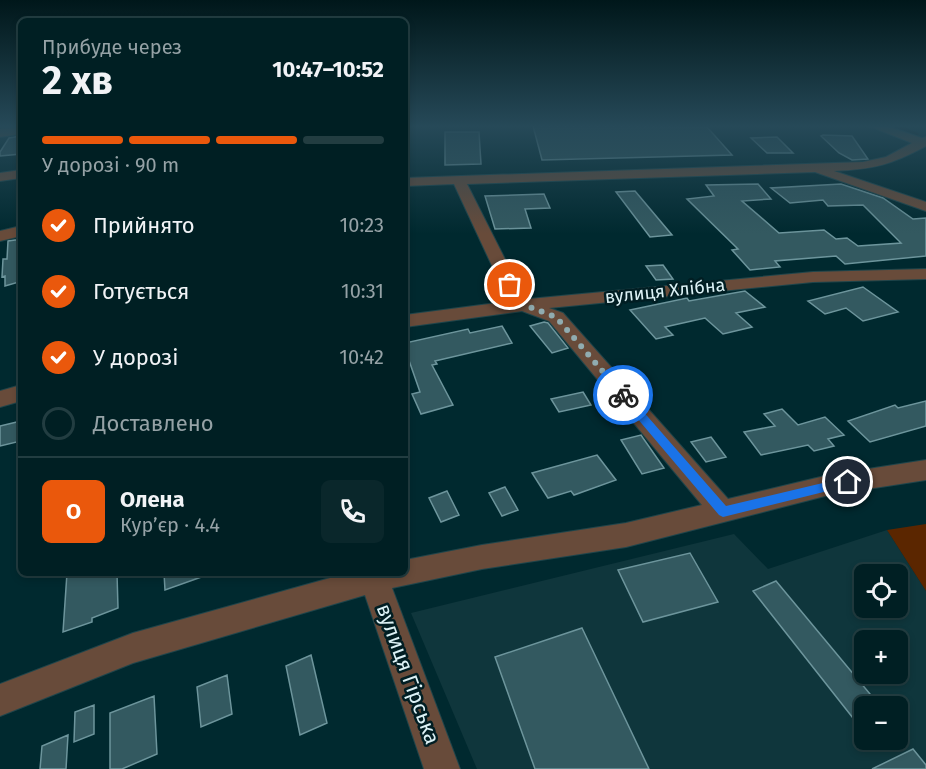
<!DOCTYPE html>
<html lang="uk">
<meta charset="utf-8">
<style>
body{margin:0;font-family:"Fira Sans",sans-serif;background:#0a272b;color:#f1f3f6;height:100vh;display:flex;flex-direction:column;font-size:22px;white-space:nowrap}
*{box-sizing:border-box;margin:0}
p{font-size:20px;color:#95a2a6}
.icon{flex:none;width:33px;height:33px;fill:none;stroke:currentColor;stroke-width:2;stroke-linecap:round;stroke-linejoin:round}
.map{position:relative;flex:1;overflow:hidden}
.sheet{position:absolute;left:18px;top:18px;width:390px;height:558px;display:flex;flex-direction:column;background:#001f23;border-radius:9px;box-shadow:0 3px 9px #0003,0 0 0 2px #223d41}
.sheet>*{flex:none}
.controls{position:absolute;left:854px;top:564px;display:grid;gap:12px}
.controls a{display:grid;place-items:center;width:54px;height:54px;border-radius:9px;background:#001f23;box-shadow:0 3px 9px #0003,0 0 0 2px #223d41;font-size:30px}
.pin{position:absolute;display:grid;place-items:center;width:51px;height:51px;color:#fff;margin:-26px;border:3px solid #fff;border-radius:50%;box-shadow:0 2px 6px #0007}
.courier{position:absolute;display:grid;place-items:center;width:60px;height:60px;margin:-30px;border:4px solid #1a73e8;border-radius:50%;background:#fff;color:#222;box-shadow:0 2px 8px #0007}
.headline em{font-style:normal;font-weight:700}
.headline div{display:flex;flex-direction:column-reverse}
.headline{display:flex;align-items:center;justify-content:space-between;height:102px;padding:0 24px}
h1{font-size:39px;font-weight:700;line-height:45px}
.bar{display:grid;grid-template-columns:repeat(4,1fr);gap:9px 6px;align-content:center;height:72px;padding:0 24px}
.bar i{height:8px;border-radius:4px;background:#223d41}
.bar .current{background:#ea580c}
.bar p{grid-column:span 4}
.line{display:flex;align-items:center;gap:15px;padding:0 24px;border-top:2px solid #223d41}
.line div{flex:1}
.round{display:grid;place-items:center;flex:none;width:63px;height:63px;border-radius:9px;background:#0a272b}
ol{padding:0 24px;list-style:none}
li{display:flex;align-items:center;gap:18px;height:66px}
li p{margin-inline-start:auto}
li .icon{padding:6px;border-radius:50%;background:#ea580c;color:#fff;stroke-width:4}
li:last-child{color:#95a2a6}
li i{width:33px;height:33px;border:3px solid #223d41;border-radius:50%}
.map>svg:first-child{display:block}
</style>
<div class="map">
<svg width="926" height="769" viewBox="0 0 926 769">
<rect width="100%" height="100%" fill="#00292f"/>
<!-- built -->
<path fill="#0f363c" fill-rule="evenodd" d="M887,530L926,591V769H477L411,613L734,534L768,569ZM864,574H897V608H864ZM864,640H897V674H864ZM864,706H897V740H864Z"/>
<!-- green -->
<path fill="#5b2600" d="M926,524V591L887,530Z"/>
<g fill="none" stroke-linecap="round" stroke-linejoin="round">
<!-- stream -->
<path stroke="#010c0e" stroke-width="3" d="M896,126L917,134"/>
</g>
<!-- building -->
<path fill="#335960" stroke="#6d959c" stroke-width="1.5" d="M533,126L707,127L732,155L542,160Z
M445,132H479L481,164L445,165Z
M823,135L852,136L868,159L852,160L839,153L821,136Z
M21,136V154L0,156V152L9,138Z
M777,137L793,153H767L751,138Z
M758,184L771,199L742,201L779,233L824,230L836,239L847,238L858,246L901,243L863,205L828,206L823,200L790,203L771,188L841,184L883,198L913,219L926,218V256L845,264L836,256L775,261L780,267L750,270L732,250L738,249L687,199L714,196L706,185Z
M635,191L672,235L650,237L616,192Z
M544,194L550,208L525,209L531,228L495,229L485,196Z
M15,240H21L19,282L5,286V276L2,277L3,259H7L8,241Z
M663,265L673,279L656,280L646,266Z
M863,287L898,312L863,321L846,308L825,314L808,301Z
M745,291L765,307L736,313L752,327L723,334L705,318L665,327L673,335L656,339L630,310L687,298L689,301Z
M544,322L548,323L568,348L552,353L530,326Z
M502,326L512,343L435,361L437,364L432,365L453,405L421,414L412,394L420,392L405,349V343L468,329L470,333Z
M583,392L591,405L559,412L551,399Z
M926,401V426L870,442L848,421L895,405L898,408Z
M782,409L798,425L825,417L844,435L828,439L834,446L814,451L808,445L761,455L744,432L775,426L764,414Z
M21,421V441L0,446V426Z
M641,435L643,438L664,468L642,474L621,440Z
M711,437L726,457L706,462L691,442Z
M597,455L616,480L574,495L571,491L548,498L532,473Z
M505,487L518,510L502,516L489,493Z
M447,491L459,515L441,522L429,498Z
M690,553L718,602L643,622L618,570Z
M67,573H117L118,608L92,618V622L63,632Z
M164,573H206L207,575L165,590Z
M776,581L880,706H864V732L753,591Z
M582,628L649,769H535L495,657Z
M311,655L327,723L300,735L286,666Z
M227,675L232,714L201,727L197,687Z
M154,696L157,754L122,769H110V713Z
M94,705V734L74,742L75,712Z
M68,735L66,769H40L42,746Z
M913,749L926,765V769H872Z"/>
<g fill="none" stroke-linecap="round" stroke-linejoin="round">
<!-- minor casing -->
<g stroke="#1f454b" stroke-width="2">
<path id="minor" d="M869,126H886L922,138L926,137V146C890,165 875,169 834,171L926,202V211L815,172L467,184L518,285L529,299L813,272L926,269V279L813,282L549,308L563,313L728,499L829,475L926,460V480L829,495L626,547L482,569L392,588L460,769H424L365,595L133,663L0,716V684L133,633L348,573H405V560L482,545L626,523L702,505L549,321L522,311L405,327V315L512,301L501,285L454,184L405,186V178L863,162L886,157L912,143Z
M21,128V134L0,137V129Z
M21,170V178L0,181V173Z
M21,226V236L0,241V231Z
M21,385V401L0,407V391Z"/>
</g>
<!-- minor -->
<use href="#minor" fill="#684b3a" fill-rule="evenodd"/>
</g>
<!-- sky -->
<linearGradient id="sky" x2="0" y2="1"><stop stop-color="#00171a"/><stop offset="0.54" stop-color="#264958"/><stop offset="1" stop-color="#264958" stop-opacity="0"/></linearGradient>
<rect width="926" height="234" fill="url(#sky)"/>
<!-- route -->
<path fill="#1a73e8" d="M623,392L627,393L726,506L848,477L854,482L848,486L723,517L719,515L620,398L618,395Z"/>
<g fill="none" stroke-linecap="round" stroke-linejoin="round">
<!-- done -->
<path stroke="#90acb0" stroke-width="6" stroke-dasharray="0 10.8" d="M510,285L524,305L556,317L623,395"/>
</g>
<g text-anchor="middle" dominant-baseline="central" stroke-width="5" stroke-linejoin="round" paint-order="stroke">
<!-- street labels -->
<g font-size="18" fill="#ddf2f6" stroke="#011e23">
<text transform="translate(665 291) rotate(-6)">вулиця Хлібна</text>
</g>
<!-- near-street labels -->
<g font-size="21" fill="#ddf2f6" stroke="#011e23">
<text transform="translate(408 674) rotate(70)">вулиця Гірська</text>
</g>
</g>
</svg>
<div class="controls">
<a><svg class="icon" aria-label="locate" viewBox="0 0 24 24"><circle cx="12" cy="12" r="6"/><path d="M12 2v4M12 18v4M2 12h4M18 12h4"/></svg></a>
<a>+</a>
<a>−</a>
</div>
<div class="pin" style="left:510px;top:285px;background:#ea580c"><svg class="icon" aria-label="bag" viewBox="0 0 24 24"><path d="M5 8h14l-1 12H6zM9 8a3 3 0 0 1 6 0"/></svg></div>
<div class="pin" style="left:848px;top:482px;background:#1f2937"><svg class="icon" aria-label="home" viewBox="0 0 24 24"><path d="M3 11l9-7 9 7M6 9v11h12V9"/></svg></div>
<div class="courier" style="left:623px;top:395px"><svg class="icon" aria-label="bike" viewBox="0 0 24 24"><circle cx="6" cy="16" r="4"/><circle cx="18" cy="16" r="4"/><path d="M6 16l4-8h5l3 8M10 8l3 8H6M13 5h3"/></svg></div>
<section class="sheet">
<div class="headline"><div><h1>2 хв</h1><p>Прибуде через</p></div><em>10:47–10:52</em></div>
<div class="bar"><i class="current"></i><i class="current"></i><i class="current"></i><i></i><p>У дорозі · 90 m</p></div>
<ol>
<li><svg class="icon" aria-label="check" viewBox="0 0 24 24"><path d="M5 12l5 5 9-10"/></svg>Прийнято<p>10:23</p></li>
<li><svg class="icon" aria-label="check" viewBox="0 0 24 24"><path d="M5 12l5 5 9-10"/></svg>Готується<p>10:31</p></li>
<li><svg class="icon" aria-label="check" viewBox="0 0 24 24"><path d="M5 12l5 5 9-10"/></svg>У дорозі<p>10:42</p></li>
<li><i></i>Доставлено</li>
</ol>
<div class="line" style="height:108px"><b class="round" style="background:#ea580c;color:#fff">О</b><div><b>Олена</b><p>Кур’єр · 4.4</p></div><a class="round"><svg class="icon" aria-label="phone" viewBox="0 0 24 24"><path d="M5 4h4l2 5-3 2q2 4 5 5l2-3 5 2v4C11 20 4 13 5 4z"/></svg></a></div>
</section>
</div>
